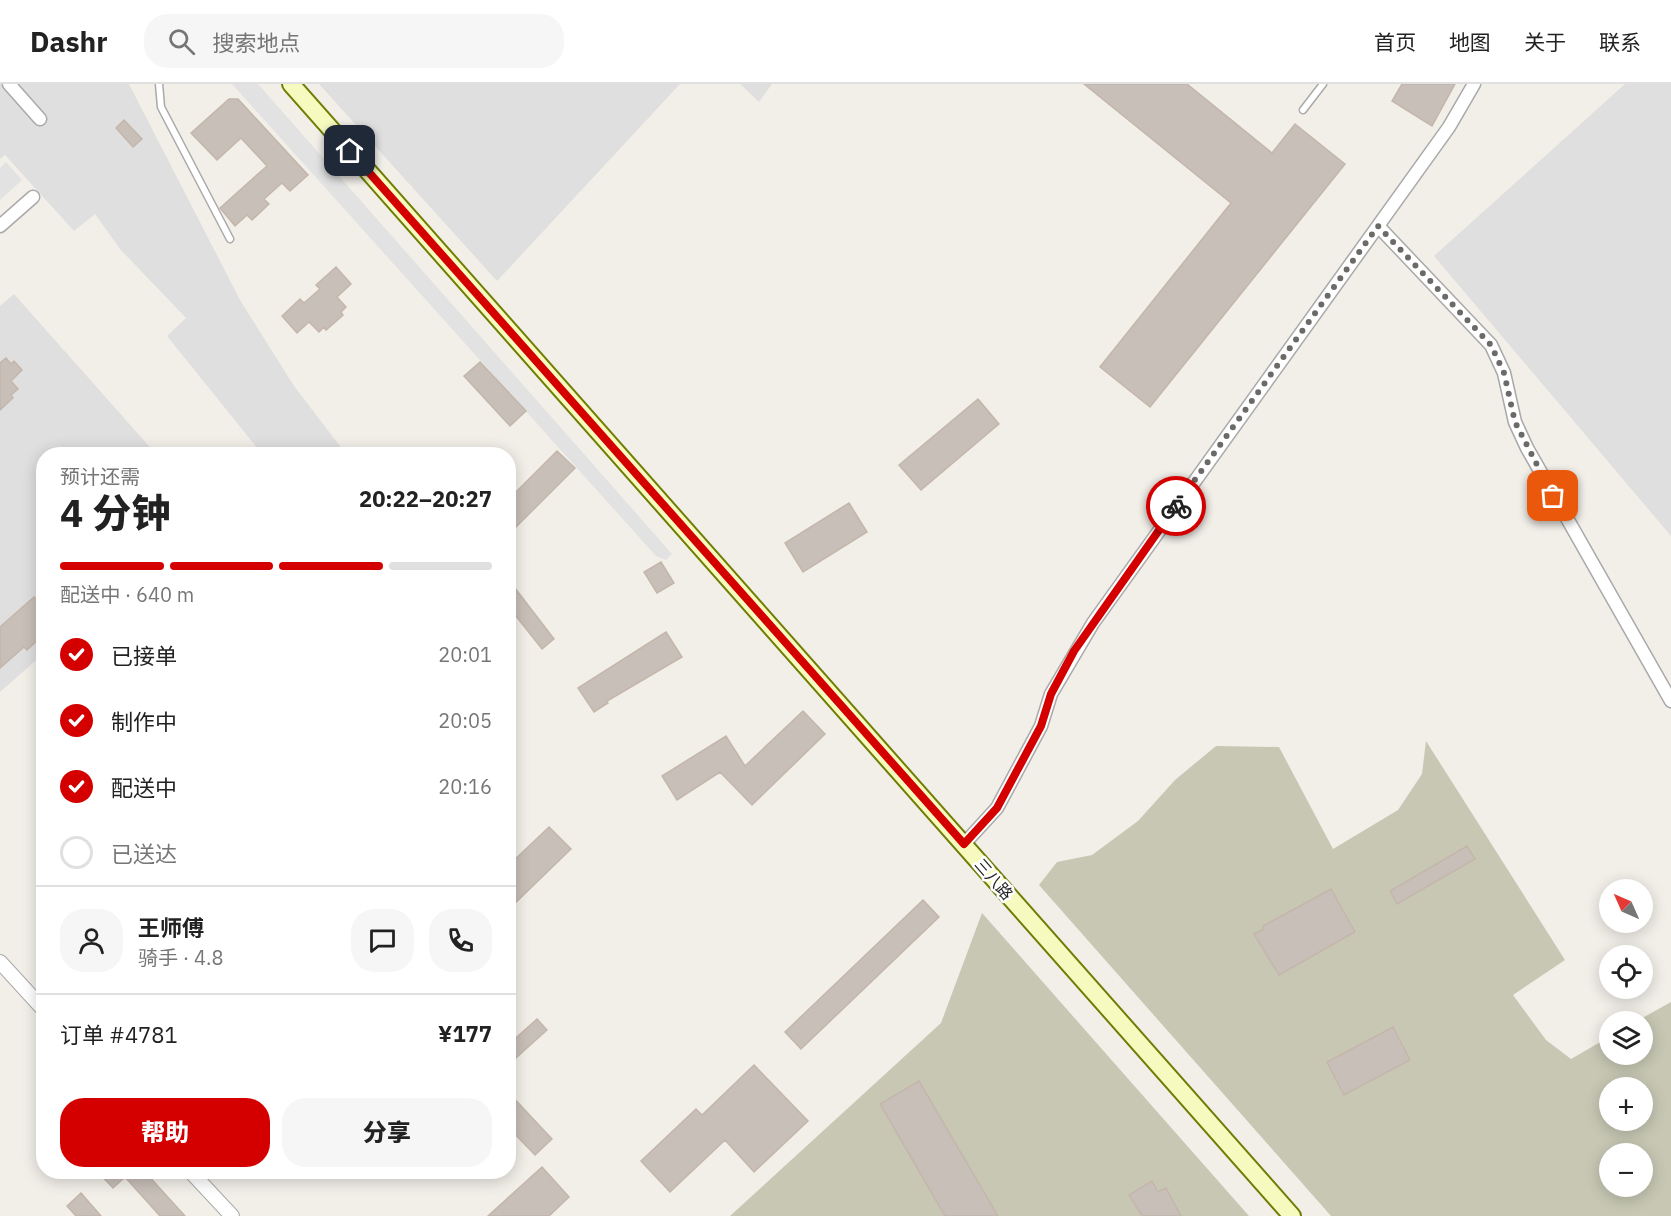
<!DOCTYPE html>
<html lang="zh">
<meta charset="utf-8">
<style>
body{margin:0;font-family:"IBM Plex Sans","Noto Sans SC",sans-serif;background:#f6f6f6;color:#222;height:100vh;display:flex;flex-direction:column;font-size:22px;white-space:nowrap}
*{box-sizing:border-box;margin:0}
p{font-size:20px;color:#767676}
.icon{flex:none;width:33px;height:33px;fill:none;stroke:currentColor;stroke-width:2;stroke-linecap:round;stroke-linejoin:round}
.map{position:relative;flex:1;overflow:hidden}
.panel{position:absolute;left:36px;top:363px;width:480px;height:732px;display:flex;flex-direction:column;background:#fff;border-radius:24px;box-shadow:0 3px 15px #0003}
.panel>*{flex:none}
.needle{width:39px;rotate:315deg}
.fabs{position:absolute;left:1599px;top:795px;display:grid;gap:12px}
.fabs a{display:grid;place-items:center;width:54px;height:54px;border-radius:50%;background:#fff;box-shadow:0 3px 15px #0003;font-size:30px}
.pin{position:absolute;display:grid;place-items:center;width:51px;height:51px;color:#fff;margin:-26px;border-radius:12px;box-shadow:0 3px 9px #0006}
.courier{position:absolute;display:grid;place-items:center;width:60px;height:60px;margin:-30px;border:4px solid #d40000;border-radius:50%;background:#fff;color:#222;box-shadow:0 2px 8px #0007}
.overview em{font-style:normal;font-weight:800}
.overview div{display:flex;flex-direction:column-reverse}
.overview{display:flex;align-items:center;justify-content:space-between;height:102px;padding:0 24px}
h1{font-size:39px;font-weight:800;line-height:45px}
.bar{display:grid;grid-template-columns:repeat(4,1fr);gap:9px 6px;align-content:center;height:72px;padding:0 24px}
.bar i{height:8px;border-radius:4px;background:#e0e0e0}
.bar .selected{background:#d40000}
.bar p{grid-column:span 4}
.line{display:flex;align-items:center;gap:15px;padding:0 24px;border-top:2px solid #e0e0e0}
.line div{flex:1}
.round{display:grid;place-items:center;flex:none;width:63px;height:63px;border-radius:24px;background:#f6f6f6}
ol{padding:0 24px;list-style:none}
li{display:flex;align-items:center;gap:18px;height:66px}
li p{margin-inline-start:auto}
li .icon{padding:6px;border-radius:50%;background:#d40000;color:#fff;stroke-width:4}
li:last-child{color:#767676}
li i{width:33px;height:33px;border:3px solid #e0e0e0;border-radius:50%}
.button{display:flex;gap:12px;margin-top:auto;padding:12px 24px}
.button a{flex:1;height:69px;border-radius:24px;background:#d40000;color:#fff;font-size:24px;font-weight:800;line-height:69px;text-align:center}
.button a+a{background:#f6f6f6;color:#222}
header{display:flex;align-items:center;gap:36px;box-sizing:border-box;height:84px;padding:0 30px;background:#fff;border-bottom:2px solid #e0e0e0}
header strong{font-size:28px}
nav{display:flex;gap:33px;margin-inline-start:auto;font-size:21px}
.search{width:420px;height:54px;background:#f6f6f6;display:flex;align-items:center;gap:15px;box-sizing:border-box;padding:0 21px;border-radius:24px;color:#767676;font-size:22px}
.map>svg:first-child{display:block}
</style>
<header>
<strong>Dashr</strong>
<div class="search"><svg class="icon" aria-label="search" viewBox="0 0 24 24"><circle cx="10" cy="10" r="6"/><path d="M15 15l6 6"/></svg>搜索地点</div>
<nav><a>首页</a><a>地图</a><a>关于</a><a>联系</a></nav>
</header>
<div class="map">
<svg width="1671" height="1132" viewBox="0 0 1671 1132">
<rect width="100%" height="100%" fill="#f2efe9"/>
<!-- residential -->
<path fill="#e0dfdf" d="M0,0H129L240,216L294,302L346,370H262L167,252L186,234L120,165L95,130L74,147L5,71L0,75Z
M319,0H680L497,197Z
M740,0H772L759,18Z
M1625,0H1671V452L1434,172Z
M14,210L156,370H44L43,570L0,608V222Z"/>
<!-- construction -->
<path fill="#c7c7b4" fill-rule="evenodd" d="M1426,657L1565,876L1513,911L1546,956L1571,975L1609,953L1610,970H1642V938L1637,937L1671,918V1132H1331L1039,801L1057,778L1092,771L1138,737L1175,696L1216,662L1279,663L1333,765L1398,726L1422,690ZM1610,1004H1642V1036H1610ZM1610,1070H1642V1102H1610Z
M982,829L1249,1132H730L941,939Z"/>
<!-- parking -->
<path fill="#e2e2e2" d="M232,0H258L672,470L666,476L656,472Z
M6,78L22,96L0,116V84Z"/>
<!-- building -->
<path fill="#c7bfb8" stroke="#c4b6ab" stroke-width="1.5" d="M1084,0H1187L1272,69L1295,40L1345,80L1150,323L1100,283L1231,119Z
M1402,0H1455L1432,42L1392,17Z
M229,15H238L308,91L290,107L282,99L264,115L269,120L252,136L247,131L235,142L220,124L267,82L241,54L217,76L191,49Z
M124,36L142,55L133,63L116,44Z
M336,183L351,200L337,213L346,223L341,228L343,231L326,246L324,243L319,248L309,238L297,249L282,232L300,215L304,219L320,205L316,201Z
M6,274L11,280L14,277L22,286L11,297L18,305L11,311L13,314L0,326V279Z
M480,278L526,327L510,342L464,292Z
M978,315L999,340L921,406L899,381Z
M557,367L575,384L508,451V416Z
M849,419L867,448L803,488L785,459Z
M661,478L674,499L657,509L644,488Z
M508,495L554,555L542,565L508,522Z
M34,513L44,523V531L39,535L44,540V545L39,549L42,552L27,566L24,563L0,584V543Z
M666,548L682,573L607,617L608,619L594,628L578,604Z
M803,627L825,650L752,721L720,688L677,716L662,692L726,652L745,682Z
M549,743L571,765L508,826V782Z
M1467,762L1475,775L1397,820L1390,807Z
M1331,805L1355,848L1279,891L1254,850L1264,845L1263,842Z
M923,816L939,833L801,965L785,948Z
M537,935L547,946L508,981V961Z
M1393,943L1410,976L1344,1011L1327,978Z
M754,981L808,1037L754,1088L725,1056L670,1108L641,1077L696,1025L702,1031Z
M919,997L998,1132H945L880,1020Z
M508,1008L552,1055L535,1071L508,1043Z
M542,1083L569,1113L549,1132H488Z
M98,1088H145L185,1132H160L125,1093L113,1104Z
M1152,1097L1158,1108L1166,1104L1181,1132H1142L1129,1111Z
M81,1109L101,1132H76L67,1122Z"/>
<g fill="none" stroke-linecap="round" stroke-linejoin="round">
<!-- service casing -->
<g stroke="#a9a9a9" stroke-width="9">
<path id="service" d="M159,0L161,23L230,155
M1303,26L1323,0"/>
</g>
<!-- minor casing -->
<g stroke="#a9a9a9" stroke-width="15">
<path id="minor" d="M9,0L40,35
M0,142L33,113
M1378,142L1491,261L1504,289L1515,338L1527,364L1671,617
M964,760L997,724L1041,642L1051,610L1093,539L1449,43L1474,0"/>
</g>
<!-- tertiary casing -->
<g stroke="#a9a9a9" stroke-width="16">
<path id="tertiary" d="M0,878L44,926
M191,1088L232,1132"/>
</g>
<!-- secondary casing -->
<g stroke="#707d05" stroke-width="20">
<path id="secondary" d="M291,0L1292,1132"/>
</g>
<!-- service -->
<use href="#service" stroke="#fff" stroke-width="6"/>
<!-- minor -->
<use href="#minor" stroke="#fff" stroke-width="12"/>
<!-- tertiary -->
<use href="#tertiary" stroke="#fff" stroke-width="14"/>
<!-- secondary -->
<use href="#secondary" stroke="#f7fabf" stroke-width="16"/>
</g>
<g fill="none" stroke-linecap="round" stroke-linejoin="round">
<!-- done -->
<path stroke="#6b6a68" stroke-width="6" stroke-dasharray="0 10.8" d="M1176,422L1378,142L1491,261L1504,289L1515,338L1553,412"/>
<!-- route -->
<path stroke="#d40000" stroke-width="8" d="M350,67L964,760L997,724L1041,642L1051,610L1074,567L1176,422"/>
</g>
<g text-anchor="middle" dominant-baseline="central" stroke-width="5" stroke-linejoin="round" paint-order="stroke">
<!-- street labels -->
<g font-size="16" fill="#222" stroke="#fff">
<text transform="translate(994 795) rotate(49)">三八路</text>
</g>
</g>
</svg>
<div class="fabs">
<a><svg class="needle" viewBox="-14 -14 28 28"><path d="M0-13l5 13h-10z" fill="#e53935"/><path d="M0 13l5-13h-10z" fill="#767676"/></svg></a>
<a><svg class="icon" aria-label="locate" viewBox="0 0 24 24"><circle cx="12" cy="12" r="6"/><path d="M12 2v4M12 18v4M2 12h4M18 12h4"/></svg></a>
<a><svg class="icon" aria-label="layers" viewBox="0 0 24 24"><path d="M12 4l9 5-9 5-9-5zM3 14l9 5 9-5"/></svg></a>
<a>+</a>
<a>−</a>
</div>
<div class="pin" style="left:1553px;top:412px;background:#ea580c"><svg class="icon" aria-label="bag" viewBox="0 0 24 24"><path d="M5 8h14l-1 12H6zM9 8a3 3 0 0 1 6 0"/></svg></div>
<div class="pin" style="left:350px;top:67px;background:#1f2937"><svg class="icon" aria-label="home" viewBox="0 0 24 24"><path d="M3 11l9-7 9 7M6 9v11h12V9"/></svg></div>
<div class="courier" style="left:1176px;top:422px"><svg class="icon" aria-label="bike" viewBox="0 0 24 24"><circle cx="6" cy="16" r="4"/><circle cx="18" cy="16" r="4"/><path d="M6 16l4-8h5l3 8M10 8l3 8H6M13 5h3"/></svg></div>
<section class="panel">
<div class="overview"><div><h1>4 分钟</h1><p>预计还需</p></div><em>20:22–20:27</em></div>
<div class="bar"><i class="selected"></i><i class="selected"></i><i class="selected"></i><i></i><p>配送中 · 640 m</p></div>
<ol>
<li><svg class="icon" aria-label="check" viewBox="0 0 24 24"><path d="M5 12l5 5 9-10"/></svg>已接单<p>20:01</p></li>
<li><svg class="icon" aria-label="check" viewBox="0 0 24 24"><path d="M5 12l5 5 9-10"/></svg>制作中<p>20:05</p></li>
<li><svg class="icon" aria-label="check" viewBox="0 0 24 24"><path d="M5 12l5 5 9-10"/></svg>配送中<p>20:16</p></li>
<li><i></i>已送达</li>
</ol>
<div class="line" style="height:108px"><a class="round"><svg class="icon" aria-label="person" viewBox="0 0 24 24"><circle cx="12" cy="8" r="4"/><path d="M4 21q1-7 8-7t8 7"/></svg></a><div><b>王师傅</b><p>骑手 · 4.8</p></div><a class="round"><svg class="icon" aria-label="chat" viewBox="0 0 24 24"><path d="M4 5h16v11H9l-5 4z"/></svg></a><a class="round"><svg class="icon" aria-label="phone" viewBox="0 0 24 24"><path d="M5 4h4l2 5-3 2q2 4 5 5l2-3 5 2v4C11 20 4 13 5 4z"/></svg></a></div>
<div class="line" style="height:78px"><div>订单 #4781</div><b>¥177</b></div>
<div class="button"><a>帮助</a><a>分享</a></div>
</section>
</div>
